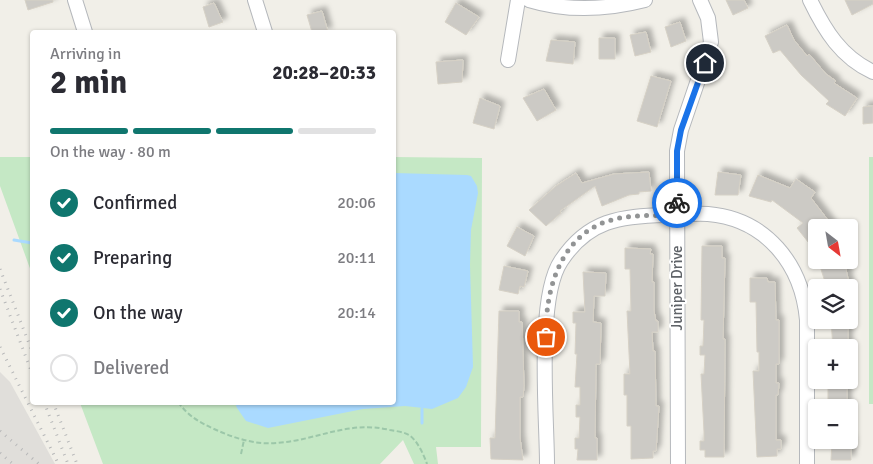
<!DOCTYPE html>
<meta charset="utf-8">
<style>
body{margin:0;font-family:Signika,sans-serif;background:#f2f2f3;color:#2b2b33;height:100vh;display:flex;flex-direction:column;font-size:19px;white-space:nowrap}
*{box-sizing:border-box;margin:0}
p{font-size:16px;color:#7c7c81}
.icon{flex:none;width:28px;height:28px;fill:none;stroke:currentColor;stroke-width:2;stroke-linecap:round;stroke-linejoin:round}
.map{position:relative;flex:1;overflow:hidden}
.panel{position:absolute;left:30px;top:30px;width:366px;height:375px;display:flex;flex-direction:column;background:#fff;border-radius:5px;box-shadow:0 1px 4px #0004}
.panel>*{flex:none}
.needle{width:32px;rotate:149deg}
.fabs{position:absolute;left:808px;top:219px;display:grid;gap:10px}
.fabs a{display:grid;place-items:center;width:50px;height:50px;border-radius:5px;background:#fff;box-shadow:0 1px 4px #0004;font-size:25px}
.pin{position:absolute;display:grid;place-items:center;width:42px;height:42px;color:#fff;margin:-21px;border:2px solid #fff;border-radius:50%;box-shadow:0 1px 5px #0007}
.courier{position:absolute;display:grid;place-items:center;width:50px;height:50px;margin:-25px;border:4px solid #1a73e8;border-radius:50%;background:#fff;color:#222;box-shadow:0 1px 6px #0007}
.overview em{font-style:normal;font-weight:700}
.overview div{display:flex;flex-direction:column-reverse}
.overview{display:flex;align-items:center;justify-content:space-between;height:85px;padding:0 20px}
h1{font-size:32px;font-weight:700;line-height:38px}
.bar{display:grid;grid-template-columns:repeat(4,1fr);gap:8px 5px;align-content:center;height:60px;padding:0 20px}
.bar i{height:6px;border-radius:4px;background:#e1e1e2}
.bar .selected{background:#0f766e}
.bar p{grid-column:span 4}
ol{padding:0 20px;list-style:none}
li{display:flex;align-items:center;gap:15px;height:55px}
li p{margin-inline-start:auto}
li .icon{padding:5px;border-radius:50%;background:#0f766e;color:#fff;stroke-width:4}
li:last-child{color:#7c7c81}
li i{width:28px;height:28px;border:2px solid #e1e1e2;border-radius:50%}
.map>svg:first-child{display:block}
</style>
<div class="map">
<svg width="873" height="464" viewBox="0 0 873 464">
<defs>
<filter id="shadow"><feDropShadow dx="4.5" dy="-4.5" stdDeviation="2.5" flood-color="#0004"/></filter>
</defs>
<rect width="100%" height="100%" fill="#f1efe8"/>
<!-- industrial -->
<path fill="#e0deda" d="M0,372L10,382L55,464H0Z"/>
<!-- green -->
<path fill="#c5e8c5" d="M0,157H32V274L0,186Z
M394,157L482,158L481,447H436L438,464H414L403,440L380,464H103L80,403L394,402Z
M869,157H873V404H869Z"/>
<!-- water -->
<path fill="#aadaff" d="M394,173L467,175L471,176L477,186L478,193L471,230L470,265L473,367L466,387L458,398L432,409L405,406L363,409L268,428L246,421L237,408L235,403L394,402Z"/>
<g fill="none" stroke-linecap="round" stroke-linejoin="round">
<!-- stream -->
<path stroke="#aadaff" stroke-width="3" d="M14,240L32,243
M422,409V423"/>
</g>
<!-- building -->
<path fill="#cccac5" stroke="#d6d1c6" filter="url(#shadow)" d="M25,0H53V2L28,10Z
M726,0H744L748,8L733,15Z
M845,0H873V4L852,15Z
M214,3L223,22L209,27L203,7Z
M456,3L479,17L466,35L445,22Z
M322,11L328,32H312L307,15Z
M680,22L686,41L671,47L665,27Z
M787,25L794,40L807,56L809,54L826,74L836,81L834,83L857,98L845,116L826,104L829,101L801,75L780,50L773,53L765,36Z
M646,32L651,52L635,56L630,35Z
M599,38H615V59H599Z
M551,40L575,42L573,64L546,61Z
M463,60L462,82L438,84L436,62Z
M651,76L671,81L657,127L637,121Z
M544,89L556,110L537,121L523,98Z
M480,98L500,106L494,129L473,123Z
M873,106V123L863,124V107Z
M649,172L651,191L639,192V194L629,195L602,206L595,186L560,211L561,213L546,226L529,210L556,186L576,173L582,183L614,174Z
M718,172L741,175L738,195H715Z
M758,175L790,188L796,179L815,192L811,198L834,228H816V252L797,228L803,223L772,200L771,202L749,196Z
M517,227L534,236L525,256L507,246Z
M702,246H722V258H725L723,339H725L724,457H705V450H700V441H704V432L701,374H704L705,355H700V346H703L704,320H701Z
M625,248L651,249L650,254H653L652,282H654V311L656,321H658V332H652L653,351H655L656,406H659L656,451H653V458L631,459V426H627V395H624V374H630L627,311H631L630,269H625Z
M818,260H844L850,288H827Z
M504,266L528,271L524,287L520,286L518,294L499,290Z
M583,272L606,273L605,296H594L593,322L601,323L600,364H596L595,438H597V460H577L578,449H575V438H579L580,417H576V405H580V387H575L577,354H575L576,323H573V312H585Z
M750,278H767L768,282H775L776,320H779V364H776V383H779L778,395H776V440H781V449H777V456L757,457L753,371H759V352H757L756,302H750Z
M499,311H519V322H522L524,386L523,397H520V438L523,460L491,459L490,438H495Z
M831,320H848V348H833Z
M828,380H847V408H828Z
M832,440H851V460H831Z"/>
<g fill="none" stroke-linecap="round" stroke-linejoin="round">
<!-- minor casing -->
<g stroke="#b5b8bc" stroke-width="16">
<path id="minor" d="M75,0L85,32
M255,0L265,32
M529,0C568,12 606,10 645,0
M810,0C825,31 841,57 873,72
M508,60L518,0
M547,464C547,417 536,298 561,261C588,220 620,216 666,215C679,215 694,213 708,214C766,219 802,264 807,320V464
M678,464L677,151L681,130L711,42L708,18L700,0"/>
</g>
<!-- path -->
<path stroke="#9cc7a9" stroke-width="2" stroke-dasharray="5 2.5" stroke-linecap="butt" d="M178,402C188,416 199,422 214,429C234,438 255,445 277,443C318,440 348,420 390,430C396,431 404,432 409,435C417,440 424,455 427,464
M241,454L244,440"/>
<!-- minor -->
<use href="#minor" stroke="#fff" stroke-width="14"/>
<!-- rail -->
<path stroke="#b6b7b8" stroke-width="3" stroke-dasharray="1 6" stroke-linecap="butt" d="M0,269L32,351
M0,289L32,373
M0,347L58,463
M44,402L68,464
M53,402L77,464
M0,431L39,464
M0,453L13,464"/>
</g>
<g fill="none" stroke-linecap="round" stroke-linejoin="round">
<!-- done -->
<path stroke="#929495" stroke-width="5" stroke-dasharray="0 9" d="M546,337C545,292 559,237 608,221C630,214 654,216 676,215L677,203"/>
<!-- route -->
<path stroke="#1a73e8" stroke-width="6" d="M677,203V151L681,130L705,63"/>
</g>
<g text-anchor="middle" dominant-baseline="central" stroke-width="4" stroke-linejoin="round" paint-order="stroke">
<!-- street labels -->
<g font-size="15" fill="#5f6368" stroke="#fff">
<text transform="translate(677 288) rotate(-90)">Juniper Drive</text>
</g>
</g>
</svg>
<div class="fabs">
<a><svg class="needle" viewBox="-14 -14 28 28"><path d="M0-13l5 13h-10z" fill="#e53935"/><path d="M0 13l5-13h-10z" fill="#7c7c81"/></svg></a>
<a><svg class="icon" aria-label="layers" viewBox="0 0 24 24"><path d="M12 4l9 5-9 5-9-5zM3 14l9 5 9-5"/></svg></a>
<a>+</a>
<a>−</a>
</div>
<div class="pin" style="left:546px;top:337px;background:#ea580c"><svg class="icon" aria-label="bag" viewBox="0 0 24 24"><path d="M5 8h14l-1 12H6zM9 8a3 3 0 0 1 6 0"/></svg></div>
<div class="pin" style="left:705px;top:63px;background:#1f2937"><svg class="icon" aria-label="home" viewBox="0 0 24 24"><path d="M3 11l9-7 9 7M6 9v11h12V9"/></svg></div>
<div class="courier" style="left:677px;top:203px"><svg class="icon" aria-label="bike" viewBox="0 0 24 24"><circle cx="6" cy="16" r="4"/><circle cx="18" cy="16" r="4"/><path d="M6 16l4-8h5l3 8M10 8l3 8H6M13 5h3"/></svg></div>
<section class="panel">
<div class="overview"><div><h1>2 min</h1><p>Arriving in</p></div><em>20:28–20:33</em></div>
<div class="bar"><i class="selected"></i><i class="selected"></i><i class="selected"></i><i></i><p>On the way · 80 m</p></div>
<ol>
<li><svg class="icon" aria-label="check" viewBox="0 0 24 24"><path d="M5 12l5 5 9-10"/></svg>Confirmed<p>20:06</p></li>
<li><svg class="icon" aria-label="check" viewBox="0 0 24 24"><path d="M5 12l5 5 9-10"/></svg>Preparing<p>20:11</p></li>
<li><svg class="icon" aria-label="check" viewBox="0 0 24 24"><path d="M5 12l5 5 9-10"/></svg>On the way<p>20:14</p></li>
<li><i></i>Delivered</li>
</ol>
</section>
</div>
